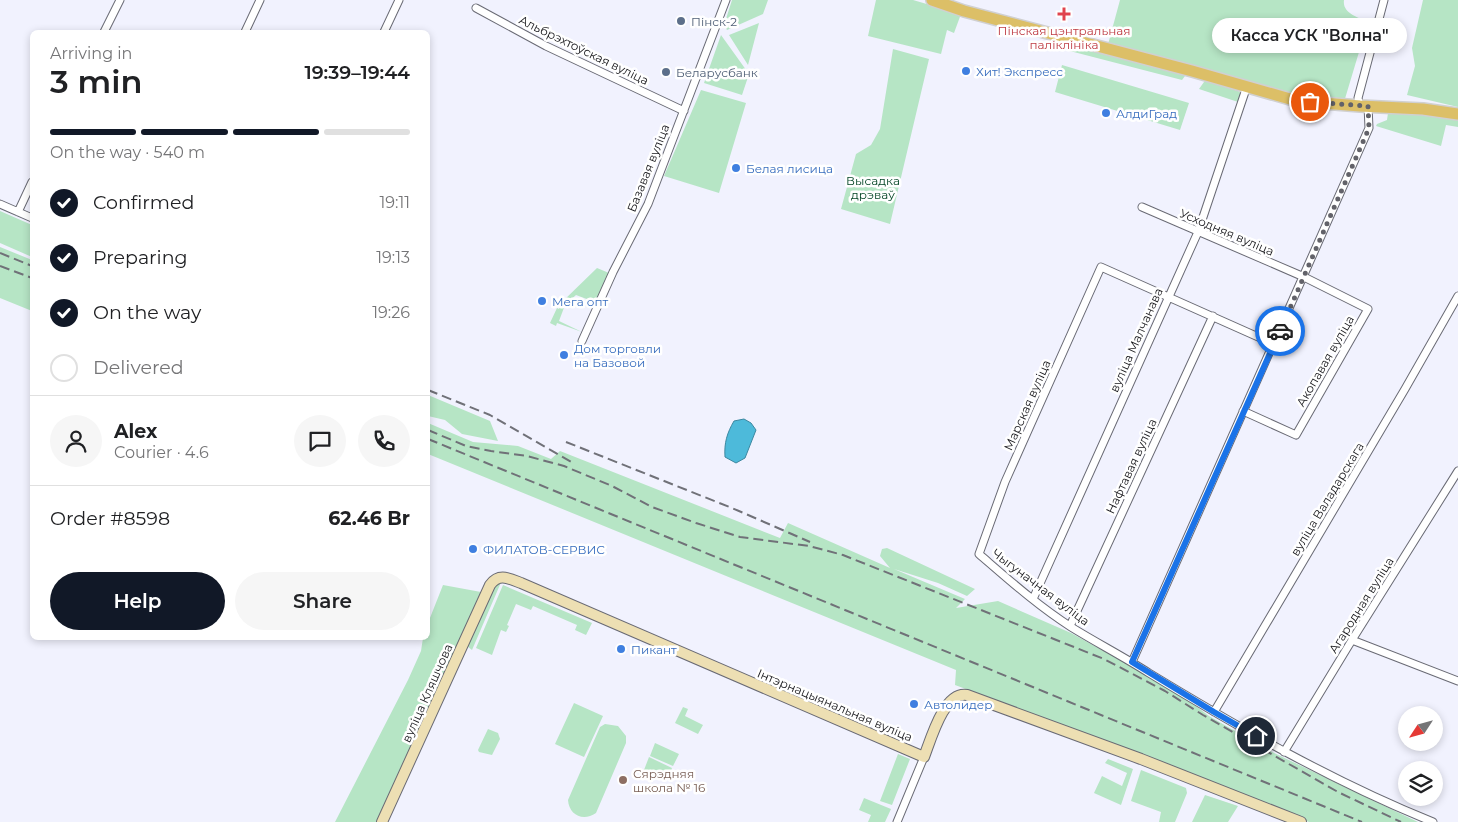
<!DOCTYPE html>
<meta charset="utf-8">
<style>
body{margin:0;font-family:Montserrat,sans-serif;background:#f6f6f6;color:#202124;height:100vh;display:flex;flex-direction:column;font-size:19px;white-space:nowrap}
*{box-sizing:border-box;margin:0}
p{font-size:16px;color:#757577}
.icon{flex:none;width:28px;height:28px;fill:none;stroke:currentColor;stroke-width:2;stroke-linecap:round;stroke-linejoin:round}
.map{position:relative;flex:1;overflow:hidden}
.drawer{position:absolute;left:30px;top:30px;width:400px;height:610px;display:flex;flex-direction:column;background:#fff;border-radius:8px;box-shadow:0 2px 8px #0003}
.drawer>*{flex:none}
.needle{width:32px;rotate:234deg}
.buttons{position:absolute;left:1398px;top:706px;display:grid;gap:10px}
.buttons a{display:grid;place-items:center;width:45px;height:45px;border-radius:50%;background:#fff;box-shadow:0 2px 8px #0003;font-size:25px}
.pin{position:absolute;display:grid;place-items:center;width:42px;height:42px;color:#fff;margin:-21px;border:2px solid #fff;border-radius:50%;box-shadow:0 1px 5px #0007}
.courier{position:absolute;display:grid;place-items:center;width:50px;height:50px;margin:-25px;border:4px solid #1a73e8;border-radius:50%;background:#fff;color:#222;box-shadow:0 1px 6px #0007}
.bubble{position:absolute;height:35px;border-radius:18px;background:#fff;box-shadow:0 2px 8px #0003;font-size:16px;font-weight:600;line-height:35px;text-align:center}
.headline em{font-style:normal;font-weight:600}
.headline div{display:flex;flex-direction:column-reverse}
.headline{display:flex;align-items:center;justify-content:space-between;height:85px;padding:0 20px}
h1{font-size:32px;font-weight:600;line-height:38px}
.bar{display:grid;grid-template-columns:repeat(4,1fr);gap:8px 5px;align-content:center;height:60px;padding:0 20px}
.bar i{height:6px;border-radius:4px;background:#e0e0e0}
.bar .active{background:#111827}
.bar p{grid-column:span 4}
.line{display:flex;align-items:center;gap:12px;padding:0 20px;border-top:1px solid #e0e0e0}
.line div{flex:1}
.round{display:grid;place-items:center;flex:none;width:52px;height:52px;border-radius:26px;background:#f6f6f6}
ol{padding:0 20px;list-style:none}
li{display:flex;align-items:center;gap:15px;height:55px}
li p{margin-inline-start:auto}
li .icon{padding:5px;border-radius:50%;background:#111827;color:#fff;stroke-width:4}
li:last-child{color:#757577}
li i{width:28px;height:28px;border:2px solid #e0e0e0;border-radius:50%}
.primary-button{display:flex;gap:10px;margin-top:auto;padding:10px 20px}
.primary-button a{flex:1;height:58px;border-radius:30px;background:#111827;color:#fff;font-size:20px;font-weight:600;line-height:58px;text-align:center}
.primary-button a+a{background:#f6f6f6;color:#202124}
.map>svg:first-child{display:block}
</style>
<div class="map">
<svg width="1458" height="822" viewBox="0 0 1458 822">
<rect width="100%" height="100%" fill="#f1f2fe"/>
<!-- green -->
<path fill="#b6e5c5" d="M732,0H768L763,14L727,30L724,25Z
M876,0H913L961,14L954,33L947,30L941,54L868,36Z
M1120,0H1344C1342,13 1358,17 1368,22L1344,102L1309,100L1107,48Z
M1423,0H1458V107L1407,95L1415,66L1412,48Z
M759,23L748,65L729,35Z
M721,35L749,74L742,95L704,83Z
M1073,45L1184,75L1185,76L1182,80L1066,50Z
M893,49L929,59L890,224L841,209L856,154L871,145L880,129Z
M1062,65L1189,103L1180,130L1055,92Z
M1206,81L1241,92L1238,102L1199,89L1204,82Z
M701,90L746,103L719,193L664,176Z
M1417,112L1458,120V127L1446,125L1441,146L1376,126L1377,124L1387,120L1388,113Z
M0,211L32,225V257L0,243Z
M0,247L32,260V311L0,298Z
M597,268L609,273L595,306H591L592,301L576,295L565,305L559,321L582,332L557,323L556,326L550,323L557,308L559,309L561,303Z
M428,395L490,421L498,441L462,434L445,420L428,416Z
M428,423L473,442L518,446L551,459L560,451L780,538L788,523L890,568L880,556L882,549L887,548L975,589L967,596L938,583L894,569L965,599L956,608L998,601L1071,633L1120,660L1188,700L1209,716L1268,750L1418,822H1309L974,692L955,685L956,670L428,454Z
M502,580L472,650L467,646L493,585Z
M443,585L481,592L378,822H335L408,680L421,651L423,638H428V623Z
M503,585L592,623L586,635L575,630L577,625L533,606L531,610L516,604L507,625L509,626L506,632L501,630L492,655L476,648Z
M574,703L603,716L584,757L555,744Z
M683,707L688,709L685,716L703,725L698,734L675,723Z
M605,724L618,726L626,736V743L596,813C583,822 569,815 568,800L600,727Z
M488,729L498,733L500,739L492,755L479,752L478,750Z
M655,743L679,754L673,766L650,756Z
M898,754L910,759L892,805L880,801Z
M649,757L672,768L667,780L644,770Z
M1108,759L1133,769L1121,805L1094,793L1102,776L1122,786L1127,773L1105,763Z
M1141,770L1186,788L1187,793L1175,822H1159L1161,812L1131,801Z
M1205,795L1238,806L1228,822H1192Z
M864,798L891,809L885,822H868L871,815L859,810Z"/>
<!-- water -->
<path fill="#4dbada" stroke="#3c88a0" d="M744,419L751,423L756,430L745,458L736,463L725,457C724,443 727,433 734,421Z"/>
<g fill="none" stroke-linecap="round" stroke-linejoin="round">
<!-- street casing -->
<g stroke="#696a74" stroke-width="9">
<path id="street" d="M476,8L546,46L684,111
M104,32L120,0
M245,32L260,0
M384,32L399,0
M1360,106L1358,98L1384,0
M0,204L32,218
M1142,207L1304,277L1368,309L1296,435L1243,411
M18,212L32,182
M582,341L613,272L648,204L726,0
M1274,344L1101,267L1005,482L979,554C1008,579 1038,606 1071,627C1097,643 1124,657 1149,673C1241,729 1334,782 1433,822
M1033,599L1198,232L1247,86
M1070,626L1213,316
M1352,640L1458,681
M1132,662L1369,128L1368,106
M1214,712L1405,389L1458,296
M1284,752L1352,640L1458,471
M897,822L924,757"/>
</g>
<!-- secondary casing -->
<g stroke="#696a74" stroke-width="12">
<path id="secondary" d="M382,822L490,585C499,573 508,578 521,583L924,757C931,739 944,691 967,695L1141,759L1301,822"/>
</g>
<!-- primary casing -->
<g stroke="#d0d0d1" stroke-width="14">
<path id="primary" d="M932,0L964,11L1192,71L1297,101L1360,106L1423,109L1458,114"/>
</g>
<!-- street -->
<use href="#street" stroke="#fff" stroke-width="7"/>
<!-- secondary -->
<use href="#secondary" stroke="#eddfb3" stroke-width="10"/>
<!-- primary -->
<use href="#primary" stroke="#dcbf67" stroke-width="11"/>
<!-- rail -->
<path stroke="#707178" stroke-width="2" stroke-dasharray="10 5" stroke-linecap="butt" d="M0,253L32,266
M0,266L32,278
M428,390L490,415L575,464
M428,430L466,446L491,451L527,456L564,466L612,486L652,507L696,523L740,537L809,546L843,555L1104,659L1165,691L1203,715L1338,792L1401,822
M428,439L1362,822
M566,442L732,508L810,542"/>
</g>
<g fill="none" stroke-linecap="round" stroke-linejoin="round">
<!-- done -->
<path stroke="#626269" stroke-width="5" stroke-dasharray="0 9" d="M1280,331L1369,128L1368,106L1310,102"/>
<!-- route -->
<path stroke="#1a73e8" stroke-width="6" d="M1256,736L1214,712L1132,662L1280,331"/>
</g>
<!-- markers -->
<path fill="#e0444e" stroke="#fff" stroke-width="2" d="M1061.5 6.5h5v5h5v5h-5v5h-5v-5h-5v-5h5z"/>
<g fill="#5c6f8a" stroke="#fff" stroke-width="2">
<circle cx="681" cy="21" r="5"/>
<circle cx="666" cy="72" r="5"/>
</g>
<g fill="#3f7fe0" stroke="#fff" stroke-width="2">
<circle cx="966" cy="71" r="5"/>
<circle cx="1106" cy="113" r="5"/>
<circle cx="736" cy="168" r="5"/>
<circle cx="542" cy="301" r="5"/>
<circle cx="564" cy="355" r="5"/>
<circle cx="473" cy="549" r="5"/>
<circle cx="621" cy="649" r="5"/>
<circle cx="914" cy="704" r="5"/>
</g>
<circle fill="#8d6e63" stroke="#fff" stroke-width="2" cx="623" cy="780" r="5"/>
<g text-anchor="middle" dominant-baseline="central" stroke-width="5" stroke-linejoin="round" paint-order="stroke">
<!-- service labels -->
<g font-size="12" fill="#4e5e75" stroke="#fff" text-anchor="start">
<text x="691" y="21">Пінск-2</text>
<text x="676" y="72">Беларусбанк</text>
</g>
<!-- health labels -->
<g font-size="12" fill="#be3a42" stroke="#fff">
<text x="1064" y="30">Пінская цэнтральная<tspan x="1064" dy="14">паліклініка</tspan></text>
</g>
<!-- street labels -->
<g font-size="12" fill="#151519" stroke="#fff">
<text transform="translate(584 50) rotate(26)">Альбрэхтоўская вуліца</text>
<text transform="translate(648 168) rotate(-68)">Базавая вуліца</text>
<text transform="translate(1227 232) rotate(23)">Усходняя вуліца</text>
<text transform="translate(1136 340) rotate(-66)">вуліца Малчанава</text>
<text transform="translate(1325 361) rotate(-60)">Акопавая вуліца</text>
<text transform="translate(1027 405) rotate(-66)">Марская вуліца</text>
<text transform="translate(1131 466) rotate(-65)">Нафтавая вуліца</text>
<text transform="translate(1327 499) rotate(-59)">вуліца Валадарскага</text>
<text transform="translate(1041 587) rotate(37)">Чыгуначная вуліца</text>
<text transform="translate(1361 605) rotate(-58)">Агародная вуліца</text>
<text transform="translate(427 693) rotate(-66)">вуліца Кляшчова</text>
<text transform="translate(835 705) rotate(23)">Інтэрнацыянальная вуліца</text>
</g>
<!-- shop labels -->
<g font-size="12" fill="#366cbe" stroke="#fff" text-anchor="start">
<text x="976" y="71">Хит! Экспресс</text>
<text x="1116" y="113">АлдиГрад</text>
<text x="746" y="168">Белая лисица</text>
<text x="552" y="301">Мега опт</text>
<text x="574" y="348">Дом торговли<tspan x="574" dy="14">на Базовой</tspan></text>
<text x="483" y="549">ФИЛАТОВ-СЕРВИС</text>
<text x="631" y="649">Пикант</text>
<text x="924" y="704">Автолидер</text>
</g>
<!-- park labels -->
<g font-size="12" fill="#024424" stroke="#fff">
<text x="873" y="180">Высадка<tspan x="873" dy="14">дрэваў</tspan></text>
</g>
<!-- education labels -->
<g font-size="12" fill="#785e54" stroke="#fff" text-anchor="start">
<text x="633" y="773">Сярэдняя<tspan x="633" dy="14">школа № 16</tspan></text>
</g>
</g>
</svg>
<div class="buttons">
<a><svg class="needle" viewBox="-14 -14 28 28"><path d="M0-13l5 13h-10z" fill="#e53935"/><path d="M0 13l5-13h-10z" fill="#757577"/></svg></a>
<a><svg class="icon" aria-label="layers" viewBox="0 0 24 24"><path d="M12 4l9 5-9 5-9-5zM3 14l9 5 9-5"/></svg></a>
</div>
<div class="pin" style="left:1310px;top:102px;background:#ea580c"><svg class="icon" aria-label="bag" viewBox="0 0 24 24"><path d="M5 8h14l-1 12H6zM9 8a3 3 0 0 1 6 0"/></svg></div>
<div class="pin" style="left:1256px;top:736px;background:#1f2937"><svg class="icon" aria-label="home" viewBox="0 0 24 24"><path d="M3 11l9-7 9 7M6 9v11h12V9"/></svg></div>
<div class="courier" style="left:1280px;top:331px"><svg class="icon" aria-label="car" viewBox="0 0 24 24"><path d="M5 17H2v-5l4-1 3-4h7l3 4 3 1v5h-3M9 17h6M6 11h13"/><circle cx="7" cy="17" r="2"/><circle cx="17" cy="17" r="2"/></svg></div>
<div class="bubble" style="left:1212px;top:18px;width:195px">Касса УСК &quot;Волна&quot;</div>
<section class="drawer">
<div class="headline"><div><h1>3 min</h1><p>Arriving in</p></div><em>19:39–19:44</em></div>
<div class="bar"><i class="active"></i><i class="active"></i><i class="active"></i><i></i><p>On the way · 540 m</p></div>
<ol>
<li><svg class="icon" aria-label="check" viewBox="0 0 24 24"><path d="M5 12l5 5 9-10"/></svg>Confirmed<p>19:11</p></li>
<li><svg class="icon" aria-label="check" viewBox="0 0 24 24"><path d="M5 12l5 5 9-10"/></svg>Preparing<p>19:13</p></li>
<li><svg class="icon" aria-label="check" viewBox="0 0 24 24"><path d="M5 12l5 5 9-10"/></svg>On the way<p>19:26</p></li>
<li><i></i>Delivered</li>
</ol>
<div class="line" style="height:90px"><a class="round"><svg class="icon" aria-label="person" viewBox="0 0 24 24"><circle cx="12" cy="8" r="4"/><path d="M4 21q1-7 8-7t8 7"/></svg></a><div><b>Alex</b><p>Courier · 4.6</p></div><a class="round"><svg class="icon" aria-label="chat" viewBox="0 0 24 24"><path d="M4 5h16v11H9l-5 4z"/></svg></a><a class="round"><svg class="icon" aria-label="phone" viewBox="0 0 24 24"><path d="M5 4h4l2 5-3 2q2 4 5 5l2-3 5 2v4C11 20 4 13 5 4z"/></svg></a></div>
<div class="line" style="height:65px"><div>Order #8598</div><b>62.46 Br</b></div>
<div class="primary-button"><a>Help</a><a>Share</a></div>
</section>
</div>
